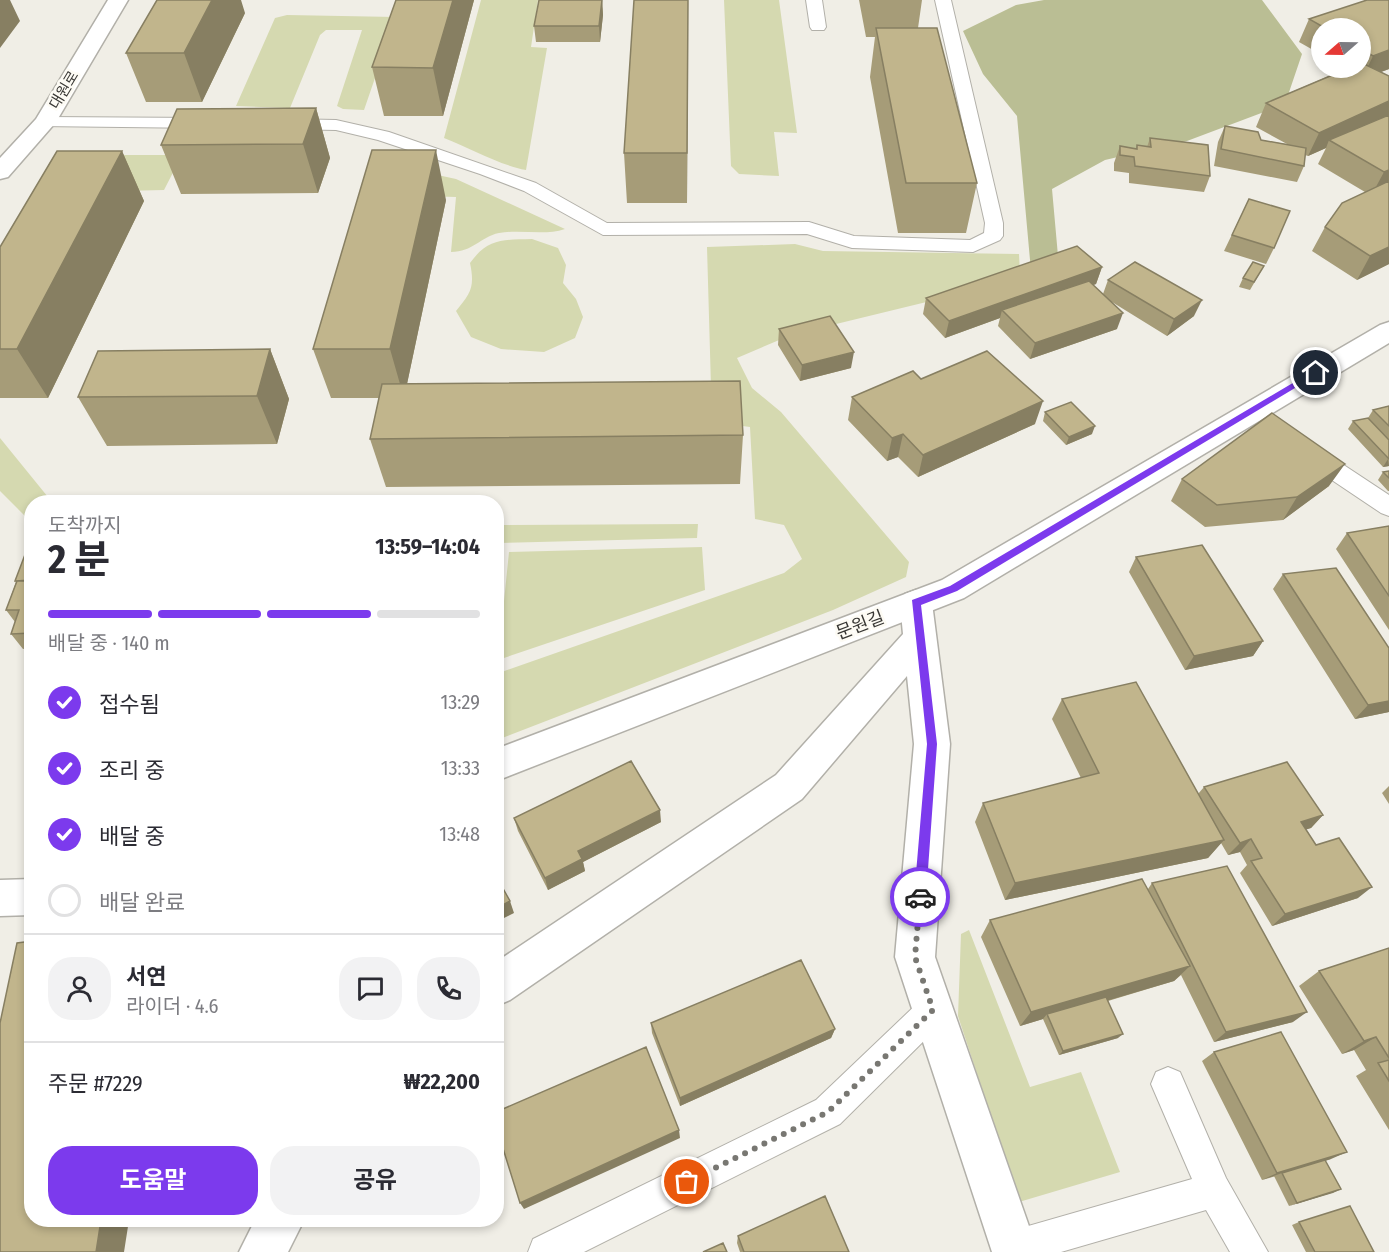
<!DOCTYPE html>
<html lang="ko">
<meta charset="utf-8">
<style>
body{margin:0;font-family:"Fira Sans Condensed","Noto Sans KR",sans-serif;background:#f2f2f3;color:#2b2b33;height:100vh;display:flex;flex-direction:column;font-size:22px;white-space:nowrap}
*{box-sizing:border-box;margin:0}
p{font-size:20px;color:#7c7c81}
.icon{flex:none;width:33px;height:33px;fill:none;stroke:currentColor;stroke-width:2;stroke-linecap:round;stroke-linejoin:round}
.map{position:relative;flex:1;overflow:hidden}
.side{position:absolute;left:24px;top:495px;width:480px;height:732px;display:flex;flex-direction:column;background:#fff;border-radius:24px;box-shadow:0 3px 9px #0003}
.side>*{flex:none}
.needle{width:39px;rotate:250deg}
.buttons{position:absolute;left:1311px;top:18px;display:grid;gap:12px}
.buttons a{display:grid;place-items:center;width:60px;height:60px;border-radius:50%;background:#fff;box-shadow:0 3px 9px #0003;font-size:30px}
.pin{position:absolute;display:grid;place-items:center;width:51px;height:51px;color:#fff;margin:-26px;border:3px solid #fff;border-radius:50%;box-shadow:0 2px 6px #0007}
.courier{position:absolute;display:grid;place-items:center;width:60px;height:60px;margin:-30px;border:4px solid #7c3aed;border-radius:50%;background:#fff;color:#222;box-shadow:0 2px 8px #0007}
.overview em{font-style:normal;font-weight:700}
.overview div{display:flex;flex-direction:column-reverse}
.overview{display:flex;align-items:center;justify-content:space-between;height:102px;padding:0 24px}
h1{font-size:39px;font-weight:700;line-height:45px}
.bar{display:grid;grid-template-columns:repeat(4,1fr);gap:9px 6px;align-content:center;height:72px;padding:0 24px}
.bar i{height:8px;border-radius:4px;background:#e1e1e2}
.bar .on{background:#7c3aed}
.bar p{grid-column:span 4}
.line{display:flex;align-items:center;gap:15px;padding:0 24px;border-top:2px solid #e1e1e2}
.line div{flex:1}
.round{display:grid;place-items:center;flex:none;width:63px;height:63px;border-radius:24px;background:#f2f2f3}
ol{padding:0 24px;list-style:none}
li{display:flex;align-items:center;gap:18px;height:66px}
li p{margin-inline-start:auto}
li .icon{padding:6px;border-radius:50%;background:#7c3aed;color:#fff;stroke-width:4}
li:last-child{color:#7c7c81}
li i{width:33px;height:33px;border:3px solid #e1e1e2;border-radius:50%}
.primary-button{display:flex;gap:12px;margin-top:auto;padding:12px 24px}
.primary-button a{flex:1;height:69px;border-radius:24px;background:#7c3aed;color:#fff;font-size:24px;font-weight:700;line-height:69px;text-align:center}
.primary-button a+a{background:#f2f2f3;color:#2b2b33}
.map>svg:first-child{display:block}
</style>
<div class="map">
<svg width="1389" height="1252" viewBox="0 0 1389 1252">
<rect width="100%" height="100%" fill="#f0eee6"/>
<!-- green -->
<path fill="#d5d9b0" d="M481,0H538L531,47L547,48L526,170C499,165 470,148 444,138Z
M724,0H779L797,133L774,132L779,176L739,174L731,166Z
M287,15L396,17L364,110L343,109L337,106L362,30H326L320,35L290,108L236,106L275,18Z
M93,155H182L164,190L78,192Z
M433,174L456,179L565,229C544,236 521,229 499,233C480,237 473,252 451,252L456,197L389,195Z
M532,239L558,248L566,265L563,283L576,299L583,317L575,338L544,352L501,349L471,337L456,311C471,293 475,287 470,263C488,238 503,240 532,239Z
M795,244L823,251L1019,254L1020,274L947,297L791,335L737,358L752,388L781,412L909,562L906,577L833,610L497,740L496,674L784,573L802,559L784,525L755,519L750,427L712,422L707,247Z
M0,438L52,502H32L31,522L0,491Z
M698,524L697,538L497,543V525Z
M702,547L705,590L498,660L509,552Z
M969,930L1030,1087L1081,1072L1120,1172L1019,1202L958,1016L961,934Z"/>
<!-- forest -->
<path fill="#babe94" d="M1044,0H1262L1302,54L1285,104L1187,141L1105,160L1052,189L1058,256L1031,271L1017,116L983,74L963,31L1016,5Z"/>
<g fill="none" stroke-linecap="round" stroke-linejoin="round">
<!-- lane casing -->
<g stroke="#b2b0a9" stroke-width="2">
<path id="lane" d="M806,0H822L826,27L824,30H812L810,27Z
M935,0H951L1003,223V236L1000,240L973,252L852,248L807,234L603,235L524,191L480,174L378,140L336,130L286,129L280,128L277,124L280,120L286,119L336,120L389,132L536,183L607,223L809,222L854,236L970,240L984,233L985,223Z
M45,117L205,118L211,119L214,123L211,127L205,128L39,126L36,122L39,118Z
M1310,446L1318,448L1389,495V516L1381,513L1302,460L1299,454L1302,448Z
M933,994L944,999L949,1010L944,1021L840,1124L584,1252H528L533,1239L816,1100L922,999Z
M1168,1067L1180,1072L1226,1178L1268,1252H1230L1206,1210L1061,1252H998L996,1248L1001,1235L1014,1230L1192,1179L1151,1084L1156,1072Z"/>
</g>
<!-- street casing -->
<g stroke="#b2b0a9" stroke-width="3">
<path id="street" d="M916,590L927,594L932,603L950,744L935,957L1038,1252H992L895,957L914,744L907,676L802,799L510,1000L496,1006V962L776,775L903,634L900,603L905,594Z
M255,1220H304L288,1252H239Z"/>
</g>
<!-- secondary casing -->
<g stroke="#b2b0a9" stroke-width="3">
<path id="secondary" d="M108,0H128L56,122L8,177L0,179V158L36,119Z
M1389,322V343L964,598L496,781V749L942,580L1380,325Z
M32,879V915L0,916V880Z"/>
</g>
<!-- lane -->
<use href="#lane" fill="#fff" fill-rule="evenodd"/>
<!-- street -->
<use href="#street" fill="#fff" fill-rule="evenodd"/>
<!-- secondary -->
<use href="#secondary" fill="#fff" fill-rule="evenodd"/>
</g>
<!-- wall -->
<path fill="#a69c78" d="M396,0H474L443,116H384L372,67Z
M602,0L603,15L600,42H536L534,26Z
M688,0L687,203H627L624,153Z
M859,0H922L918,28L977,183L966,233H898L870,77L875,37H866Z
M1389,0V69L1381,72L1389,264L1357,280L1312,251L1325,227L1365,192L1318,164L1326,148L1308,156L1305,155L1304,166L1297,182L1214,166L1218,142L1225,126L1261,140L1287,144L1256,127L1266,103L1345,69L1343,68H1360V28H1322V55L1299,42L1309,19Z
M245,13L202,102H146L126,53Z
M316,108L330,158L318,193L181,194L161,145Z
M1150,138L1210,176L1204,192L1129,183V173L1114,171V163L1120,146L1136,149L1137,145L1147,147Z
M122,151L144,201L48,398H0V247Z
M1249,199L1274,248L1266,264L1224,251Z
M446,200L407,384L743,435L740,484L386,487L370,439L379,398H331L313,349Z
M1264,266L1250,290L1239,287L1243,278Z
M1102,267L1096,284L1093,285L1103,294L1108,280L1194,316L1167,336L1112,302L1117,329L1030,359L998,326L1000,318L945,338L923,314L926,298Z
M779,329L851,368L800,381L778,345Z
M270,349L289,399L277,444L107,446L78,397Z
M921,379L1035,424L918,477L898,457L887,461L848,420L852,397Z
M1389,406V466L1383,467L1348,429L1353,421L1368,418L1373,410Z
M1045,412L1092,434L1066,445L1043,421Z
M1389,471V491H1388L1378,480L1383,472Z
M1182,479L1329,486L1283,520L1205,527L1171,501Z
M1389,526V630L1336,549L1347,533Z
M32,552V648L23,649L11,634L15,622L6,610L16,582L15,581Z
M1136,557L1263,641L1253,656L1185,670L1129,572Z
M1283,574L1389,712L1355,719L1273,589Z
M1062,699L1198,794L1204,787L1323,815L1311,828L1306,829L1316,845L1358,898L1272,926L1240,873L1247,865L1240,852L1228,855L1221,843L1208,858L1005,900L975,822L983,803L1081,778L1052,719Z
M1389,786V804L1382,793Z
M514,818L661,822L583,862L585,871L548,890L518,831Z
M1152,883L1293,1022L1214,1042L1181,975L1174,981L1108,1001L1118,1038L1059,1055L1043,1019L1020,1026L981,937L990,920L1148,889Z
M1389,948V1130L1356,1076L1366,1070L1354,1050L1342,1054L1299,986L1319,971Z
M651,1023L835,1029L831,1038L680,1106L652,1033Z
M1214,1052L1331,1159L1325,1161L1341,1189L1289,1206L1274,1176H1276L1262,1180L1202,1061Z
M1299,1222L1374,1252H1306L1292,1225Z
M738,1236L849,1252H740L737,1243Z"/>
<!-- shaded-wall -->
<path fill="#877f62" d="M0,0H10L20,21L0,48Z
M212,0H241L245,13L202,102L184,53Z
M453,0H474L443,116L433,68Z
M602,0L603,15L600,42L599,26Z
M688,0L687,203V153Z
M1389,50V69L1362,79L1373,56Z
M1389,101V118L1329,140L1326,148L1308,156L1319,133Z
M316,108L330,158L318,193L303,144Z
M436,150L446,200L404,398L390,349Z
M122,151L144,201L48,398L17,349Z
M1389,170V188L1371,196L1384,172Z
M1389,247V264L1357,280L1370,256Z
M1102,267L1096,284L1008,315L1002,310L1000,318L945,338L949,321Z
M1202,300L1194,316L1167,336L1174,319Z
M1123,313L1117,329L1030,359L1035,343Z
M270,349L289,399L277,444L257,396Z
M854,352L851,368L800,381L802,365Z
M1043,401L1035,424L918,477L923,455Z
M1095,426L1092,434L1066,445L1069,437Z
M903,434L898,457L887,461L892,438Z
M1388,459L1389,466L1383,467Z
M1345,464L1329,486L1283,520L1297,497Z
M1263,641L1253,656L1185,670L1194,656Z
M1389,701V712L1355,719L1368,705Z
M660,810L661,822L583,862L585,871L548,890L545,878L578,851Z
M1323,815L1311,828L1289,835L1301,822Z
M1251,839L1240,852L1228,855L1240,843Z
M1224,840L1208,858L1005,900L1015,883Z
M1372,887L1358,898L1272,926L1285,914Z
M510,901L514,913L496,922V909Z
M1190,966L1174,981L1048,1018L1047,1014L1043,1019L1020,1026L1031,1012Z
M1307,1012L1293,1022L1214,1042L1226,1032Z
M835,1029L831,1038L680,1106V1098Z
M1123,1034L1118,1038L1059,1055L1063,1051Z
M1376,1037L1354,1050L1342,1054L1364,1041Z
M679,1130L680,1138L524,1209L520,1203Z
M1347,1152L1331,1159L1282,1174V1173L1262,1180L1277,1173Z
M1341,1189L1333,1193L1289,1206L1297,1203Z
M101,1220H129L124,1252H96Z"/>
<!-- building -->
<path fill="#c1b58c" stroke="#877f62" stroke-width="1.5" d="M157,0H212L184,53H126Z
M396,0H453L433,68L372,67Z
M539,0H602L599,26H534Z
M634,0H688L687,153H624Z
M1367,0H1389V50L1373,56L1360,48V28H1325L1309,19Z
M876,28H937L977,183H906Z
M1360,62L1389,76V101L1319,133L1266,103L1349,68H1360Z
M316,108L303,144L161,145L177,109Z
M1389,115V170L1384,172L1329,140Z
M1225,126L1258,132L1261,140L1306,148L1304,166L1221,149Z
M1150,138L1208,145L1210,176L1135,166L1134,157L1120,155V146L1137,149V145L1151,147Z
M372,150H436L390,349H313Z
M57,151H122L17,349H0V247Z
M1389,181V247L1370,256L1325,227L1342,203Z
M1249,199L1290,211L1274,248L1232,235Z
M1077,246L1102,267L949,321L926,298Z
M1135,262L1202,300L1174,319L1108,280Z
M1253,262L1264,266L1254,282L1243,278Z
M1089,281L1123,313L1035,343L1002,310Z
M830,316L854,352L802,365L779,329Z
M270,349L257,396L78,397L98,351Z
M987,351L1043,401L923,455L903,434L892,438L852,397L913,371L921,379Z
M740,381L743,435L370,439L382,384Z
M1071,402L1095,426L1069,437L1045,412Z
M1389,406V426L1373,410Z
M1272,413L1345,464L1297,497L1217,505L1182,479Z
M1368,418L1389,440V459L1353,421Z
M1389,471V478L1383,472Z
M1389,526V596L1347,533Z
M1202,545L1263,641L1194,656L1136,557Z
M26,552H32V580L15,581Z
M1336,568L1389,648V701L1368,705L1283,574Z
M17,581H32V633L11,634L19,610H6Z
M1136,682L1224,840L1015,883L983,803L1099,773L1062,699Z
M631,761L660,810L578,851L582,859L545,878L514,818Z
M1287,762L1323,815L1301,822L1316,845L1339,838L1372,887L1285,914L1251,861L1262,858L1251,839L1240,843L1204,787Z
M1227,866L1307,1012L1226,1032L1152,883Z
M496,876L510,901L496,909Z
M1142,879L1190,966L1031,1012L990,920Z
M32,941V1220H101L96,1252H0V1023L17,943Z
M1389,948V1058L1376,1037L1364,1041L1319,971Z
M801,960L835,1029L680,1098L651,1023Z
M1106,997L1123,1034L1063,1051L1047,1014Z
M1281,1032L1347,1152L1277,1173L1214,1052Z
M646,1047L679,1130L520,1203L496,1126V1112Z
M1389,1060V1081L1378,1063Z
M1325,1160L1341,1189L1297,1203L1282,1173Z
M825,1196L849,1252H744L738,1236Z
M1350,1206L1374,1252H1315L1299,1222Z
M723,1243L727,1252H703Z"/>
<!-- route -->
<path fill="#7c3aed" d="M1313,371L1320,373L957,591L921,605L937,744L926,897L924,901H916L914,897L927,744L912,600L950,586Z"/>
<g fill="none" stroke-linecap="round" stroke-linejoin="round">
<!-- done -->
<path stroke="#787772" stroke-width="6" stroke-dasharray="0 10.8" d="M687,1182L828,1112L933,1010L915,957L920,897"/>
</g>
<g text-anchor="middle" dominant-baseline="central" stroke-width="5" stroke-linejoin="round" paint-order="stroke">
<!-- far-street labels -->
<g font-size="15" fill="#383734" stroke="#fdfbf4">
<text transform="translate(64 90) rotate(-59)">대원로</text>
</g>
<!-- street labels -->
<g font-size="18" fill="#383734" stroke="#fdfbf4">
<text transform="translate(860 625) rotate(-21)">문원길</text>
</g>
</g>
</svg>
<div class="buttons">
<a><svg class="needle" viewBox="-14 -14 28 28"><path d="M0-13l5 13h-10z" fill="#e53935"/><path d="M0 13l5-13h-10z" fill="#7c7c81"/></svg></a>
</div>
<div class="pin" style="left:687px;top:1182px;background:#ea580c"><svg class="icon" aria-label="bag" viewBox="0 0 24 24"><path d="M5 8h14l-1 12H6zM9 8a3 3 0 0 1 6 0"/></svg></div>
<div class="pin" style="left:1316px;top:373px;background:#1f2937"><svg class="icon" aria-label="home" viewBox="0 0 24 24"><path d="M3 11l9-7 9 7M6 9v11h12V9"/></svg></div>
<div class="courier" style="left:920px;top:897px"><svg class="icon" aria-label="car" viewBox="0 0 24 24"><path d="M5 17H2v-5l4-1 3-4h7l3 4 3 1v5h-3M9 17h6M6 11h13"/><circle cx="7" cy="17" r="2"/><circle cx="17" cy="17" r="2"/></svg></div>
<section class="side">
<div class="overview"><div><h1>2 분</h1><p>도착까지</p></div><em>13:59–14:04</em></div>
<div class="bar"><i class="on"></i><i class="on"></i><i class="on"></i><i></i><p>배달 중 · 140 m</p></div>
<ol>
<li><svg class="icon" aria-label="check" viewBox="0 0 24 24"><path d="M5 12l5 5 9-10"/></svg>접수됨<p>13:29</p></li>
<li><svg class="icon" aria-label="check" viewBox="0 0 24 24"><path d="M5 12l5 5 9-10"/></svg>조리 중<p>13:33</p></li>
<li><svg class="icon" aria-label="check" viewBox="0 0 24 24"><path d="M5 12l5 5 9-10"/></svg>배달 중<p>13:48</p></li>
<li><i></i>배달 완료</li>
</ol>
<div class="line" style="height:108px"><a class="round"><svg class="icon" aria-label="person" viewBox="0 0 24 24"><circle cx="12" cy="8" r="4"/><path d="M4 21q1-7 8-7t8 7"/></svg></a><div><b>서연</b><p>라이더 · 4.6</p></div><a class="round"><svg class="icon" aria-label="chat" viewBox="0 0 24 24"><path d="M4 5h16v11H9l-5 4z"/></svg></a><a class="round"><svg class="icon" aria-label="phone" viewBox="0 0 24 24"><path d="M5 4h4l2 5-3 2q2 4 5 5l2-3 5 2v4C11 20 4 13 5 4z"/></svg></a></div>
<div class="line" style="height:78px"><div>주문 #7229</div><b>₩22,200</b></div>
<div class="primary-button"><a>도움말</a><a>공유</a></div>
</section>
</div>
